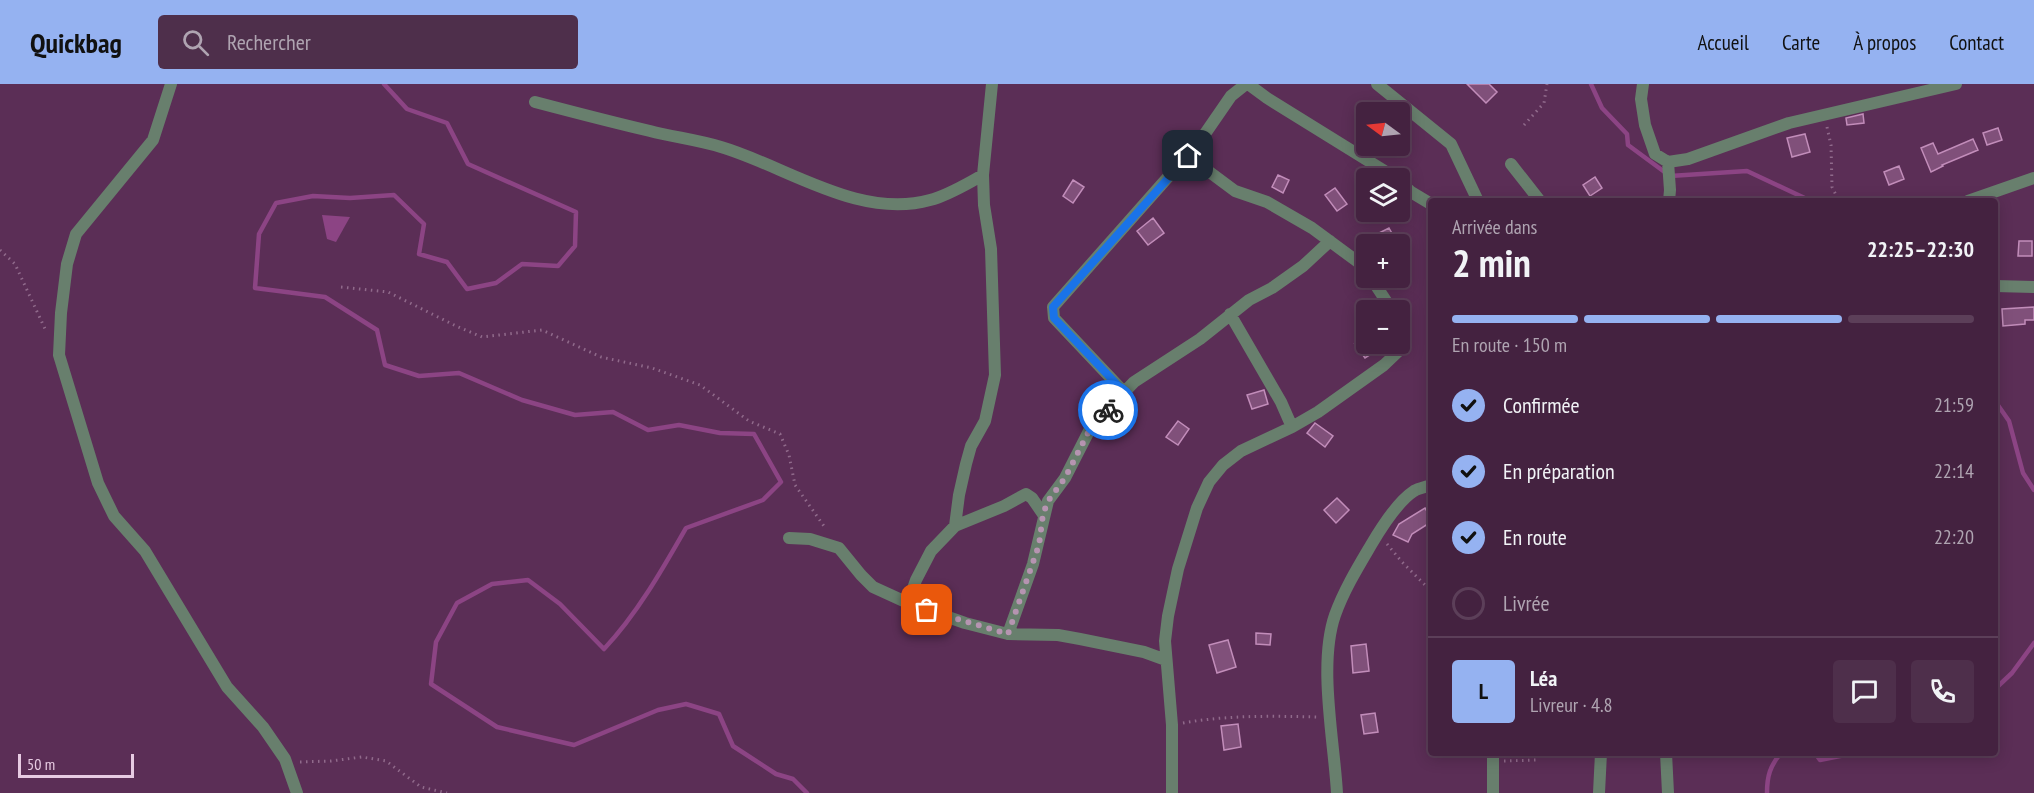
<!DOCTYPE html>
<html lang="fr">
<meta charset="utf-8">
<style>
body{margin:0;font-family:"PT Sans Narrow",sans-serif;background:#4e2f4b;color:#f1f3f6;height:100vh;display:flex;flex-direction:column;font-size:22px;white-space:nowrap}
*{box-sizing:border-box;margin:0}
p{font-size:20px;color:#afa4b1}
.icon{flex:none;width:33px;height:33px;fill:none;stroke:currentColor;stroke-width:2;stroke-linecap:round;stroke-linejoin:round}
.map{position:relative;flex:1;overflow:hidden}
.sheet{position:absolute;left:1428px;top:114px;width:570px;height:558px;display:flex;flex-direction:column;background:#442240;border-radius:6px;box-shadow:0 3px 15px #0003,0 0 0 2px #5c3f59}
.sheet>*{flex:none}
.needle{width:39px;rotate:285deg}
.controls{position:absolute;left:1356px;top:18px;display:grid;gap:12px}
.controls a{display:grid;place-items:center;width:54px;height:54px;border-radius:6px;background:#442240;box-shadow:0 3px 15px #0003,0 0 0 2px #5c3f59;font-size:30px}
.scale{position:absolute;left:18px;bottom:15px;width:116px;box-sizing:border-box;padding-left:6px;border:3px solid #e7cbe2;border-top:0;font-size:16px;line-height:21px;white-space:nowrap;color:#e7cbe2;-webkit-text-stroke:4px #5b2e56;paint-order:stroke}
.pin{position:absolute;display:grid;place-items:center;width:51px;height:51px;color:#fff;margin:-26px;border-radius:12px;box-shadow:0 3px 9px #0006}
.courier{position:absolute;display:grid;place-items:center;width:60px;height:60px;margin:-30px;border:4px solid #1a73e8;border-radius:50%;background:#fff;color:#222;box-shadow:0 2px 8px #0007}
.overview em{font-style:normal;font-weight:700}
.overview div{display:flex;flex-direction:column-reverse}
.overview{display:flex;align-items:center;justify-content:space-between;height:102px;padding:0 24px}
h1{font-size:39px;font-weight:700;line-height:45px}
.bar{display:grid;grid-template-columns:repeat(4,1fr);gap:9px 6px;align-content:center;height:72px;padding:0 24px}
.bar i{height:8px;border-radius:4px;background:#5c3f59}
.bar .active{background:#95b2f1}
.bar p{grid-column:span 4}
.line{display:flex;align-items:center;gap:15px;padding:0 24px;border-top:2px solid #5c3f59}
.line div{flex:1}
.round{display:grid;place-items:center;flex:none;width:63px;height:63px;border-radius:6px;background:#4e2f4b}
ol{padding:0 24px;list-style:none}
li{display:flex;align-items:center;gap:18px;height:66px}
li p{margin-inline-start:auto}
li .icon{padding:6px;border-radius:50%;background:#95b2f1;color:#111;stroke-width:4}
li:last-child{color:#afa4b1}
li i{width:33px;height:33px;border:3px solid #5c3f59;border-radius:50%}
header{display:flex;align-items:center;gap:36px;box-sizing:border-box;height:84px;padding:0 30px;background:#95b2f1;color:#111}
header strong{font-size:28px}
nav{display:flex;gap:33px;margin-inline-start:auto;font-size:21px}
.search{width:420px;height:54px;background:#4e2f4b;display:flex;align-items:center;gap:15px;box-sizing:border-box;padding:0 21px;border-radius:6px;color:#afa4b1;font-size:22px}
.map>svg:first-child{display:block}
</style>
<header>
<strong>Quickbag</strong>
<div class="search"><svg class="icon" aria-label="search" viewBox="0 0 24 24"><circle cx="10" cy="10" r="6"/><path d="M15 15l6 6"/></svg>Rechercher</div>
<nav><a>Accueil</a><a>Carte</a><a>À propos</a><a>Contact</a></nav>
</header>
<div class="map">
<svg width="2034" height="709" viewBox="0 0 2034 709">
<rect width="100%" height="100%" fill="#5b2e56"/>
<!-- water -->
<path fill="#8c4484" d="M322,131L350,133L336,158L327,155Z"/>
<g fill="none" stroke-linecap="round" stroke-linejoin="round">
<!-- stream -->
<path stroke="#8c4484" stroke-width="4.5" d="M384,0L407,25L447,39L468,80L576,128L575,162L558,182L522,180L496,199L467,205L447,178L419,170L424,140L394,111L350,114L313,112L276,119L259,150L255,204L325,213L377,246L385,281L419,292L459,289L522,316L575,331L613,328L648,346L679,341L720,349L754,350L781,398L763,416L686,444C662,486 637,530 604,565L560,520L528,496L492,500L457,519L436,558L431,600L497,643L574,661L658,626L686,620L719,630L733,662L776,690L793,695L807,709
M1591,0L1602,24L1627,50L1628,61L1670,92L1747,87L1811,117
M1995,317L2009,337L2023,389L2034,406
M1995,605L2012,589L2034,559
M1815,669L1820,676L1855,669
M1767,709C1767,692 1770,682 1781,669"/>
</g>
<!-- building -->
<path fill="#80507a" stroke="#c28dba" stroke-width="1.5" d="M1467,0H1489L1497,8L1486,19Z
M1863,30L1864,39L1847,41L1846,34Z
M1998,44L2002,56L1987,61L1983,49Z
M1805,50L1810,68L1792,73L1787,54Z
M1973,55L1978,66L1942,81L1943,82L1931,88L1921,64L1933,59L1938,70Z
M1899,82L1904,95L1889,101L1884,88Z
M1278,91L1289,96L1283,109L1272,103Z
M1595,93L1602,104L1590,112L1583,101Z
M1073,96L1084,103L1073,119L1063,112Z
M1335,104L1347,120L1337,127L1325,111Z
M1153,134L1164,149L1148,161L1137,147Z
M1389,144L1398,160H1357Z
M2019,157H2032V172H2018Z
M2034,223V236H2025V240L2003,242L2002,225Z
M1355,260H1387L1365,274Z
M1264,306L1268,320L1252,325L1247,311Z
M1178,337L1189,345L1178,361L1166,353Z
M1315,339L1333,352L1325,363L1307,349Z
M1337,414L1349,426L1336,439L1324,426Z
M1425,424L1431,434V438L1412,450L1408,458L1393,451L1399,440Z
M1256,549L1271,550L1270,561L1256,560Z
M1228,556L1236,583L1217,589L1209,561Z
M1366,560L1369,587L1353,589L1351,562Z
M1375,629L1378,648L1364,650L1361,631Z
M1238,640L1241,663L1224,666L1221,642Z"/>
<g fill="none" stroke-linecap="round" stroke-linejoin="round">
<!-- path -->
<path stroke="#906a8b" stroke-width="3" stroke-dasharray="1.5 4.5" stroke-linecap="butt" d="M1524,41L1544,19L1547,0
M1827,43L1831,61L1832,103L1839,117
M0,166L15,180L46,247
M341,203L388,208L456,242L482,253L542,246L601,273L652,284L700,301L749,337L780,350L789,371L795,401L826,445
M1387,460L1402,478L1431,507
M1183,639C1228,631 1272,632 1317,633
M1504,677L1536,676L1542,669
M300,678L331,677L362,673L386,677L421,703L447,709"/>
<!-- street -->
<path stroke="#687f6d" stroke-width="12" d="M171,0L153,56L76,150L67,180L61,229L59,271L98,399L114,432L145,467L227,603L263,643L285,675L297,709
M1248,0L1267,14L1396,94
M1377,0L1451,60L1478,117
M1643,0L1641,15L1645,41L1655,70L1668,78L1688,75L1789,39L1956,0
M535,18C573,28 611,38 650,47C673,53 698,56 721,63C786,82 859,136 930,116C949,111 966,100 983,91
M1188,72L1235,107L1267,118L1312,144L1358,178L1366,188
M1668,78L1670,106L1669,117
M1511,80L1540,117
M1400,98L1411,108L1431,120
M1968,117L2034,94
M1371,194L1392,226
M1995,202L2034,203
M1230,230L1281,318L1292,343
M1124,308L1054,234L1053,223L1200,57L1231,12L1246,0
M955,442L959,411L966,380L971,362L985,337L995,291L991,165L984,121L983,91L992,0
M789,454L810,455L839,464L861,491L873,503L908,519L965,539L1008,550L1058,551L1080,555L1144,568L1166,576
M908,519L916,496L931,467L955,442L1004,422L1026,410L1032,414L1043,430
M1008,550L1033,480L1048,417L1065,394L1091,343L1134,298L1200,255L1249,216L1272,204L1303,182L1330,157
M1493,669V709
M1666,669L1668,709
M1172,709V641L1165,557L1168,532L1178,485L1197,424L1209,398L1223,381L1241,367L1292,343L1318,328L1384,281L1405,261V247L1400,239
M1337,709C1334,656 1318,580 1335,531C1344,506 1358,483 1371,461C1381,444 1397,418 1414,407C1419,404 1426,403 1431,401
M1599,709L1601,669"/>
</g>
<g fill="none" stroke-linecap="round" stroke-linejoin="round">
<!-- done -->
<path stroke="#b694b1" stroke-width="6" stroke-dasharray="0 10.8" d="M927,526L1008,550L1039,461L1043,430L1048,417L1065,394L1091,343L1108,326"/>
<!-- route -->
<path stroke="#1a73e8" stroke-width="8" d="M1108,326L1124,308L1054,234L1053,223L1188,72"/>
</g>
</svg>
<div class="controls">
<a><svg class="needle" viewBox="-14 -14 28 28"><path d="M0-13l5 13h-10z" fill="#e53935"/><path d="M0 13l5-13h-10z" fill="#afa4b1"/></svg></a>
<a><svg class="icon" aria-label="layers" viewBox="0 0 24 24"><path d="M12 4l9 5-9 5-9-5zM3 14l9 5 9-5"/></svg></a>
<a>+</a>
<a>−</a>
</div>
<div class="scale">50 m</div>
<div class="pin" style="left:927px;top:526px;background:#ea580c"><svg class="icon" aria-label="bag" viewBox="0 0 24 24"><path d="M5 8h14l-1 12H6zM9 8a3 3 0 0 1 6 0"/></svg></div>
<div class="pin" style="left:1188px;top:72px;background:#1f2937"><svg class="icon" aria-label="home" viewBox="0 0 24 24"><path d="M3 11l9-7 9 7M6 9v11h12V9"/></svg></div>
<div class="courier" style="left:1108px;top:326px"><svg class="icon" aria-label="bike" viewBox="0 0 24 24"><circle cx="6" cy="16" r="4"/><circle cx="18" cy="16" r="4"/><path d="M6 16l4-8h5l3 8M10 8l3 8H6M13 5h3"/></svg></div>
<section class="sheet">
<div class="overview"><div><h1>2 min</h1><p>Arrivée dans</p></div><em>22:25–22:30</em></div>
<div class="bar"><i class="active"></i><i class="active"></i><i class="active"></i><i></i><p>En route · 150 m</p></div>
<ol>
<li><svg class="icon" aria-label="check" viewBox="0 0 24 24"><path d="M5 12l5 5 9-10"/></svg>Confirmée<p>21:59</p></li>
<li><svg class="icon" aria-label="check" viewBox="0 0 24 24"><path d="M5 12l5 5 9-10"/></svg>En préparation<p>22:14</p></li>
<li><svg class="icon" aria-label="check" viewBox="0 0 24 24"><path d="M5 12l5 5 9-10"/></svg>En route<p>22:20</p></li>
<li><i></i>Livrée</li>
</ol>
<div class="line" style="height:108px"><b class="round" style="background:#95b2f1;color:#111">L</b><div><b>Léa</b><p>Livreur · 4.8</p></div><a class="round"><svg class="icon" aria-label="chat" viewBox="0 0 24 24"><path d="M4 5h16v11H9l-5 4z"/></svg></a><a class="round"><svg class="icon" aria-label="phone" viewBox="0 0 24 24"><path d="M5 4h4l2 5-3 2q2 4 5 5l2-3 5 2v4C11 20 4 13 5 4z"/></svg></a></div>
</section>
</div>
